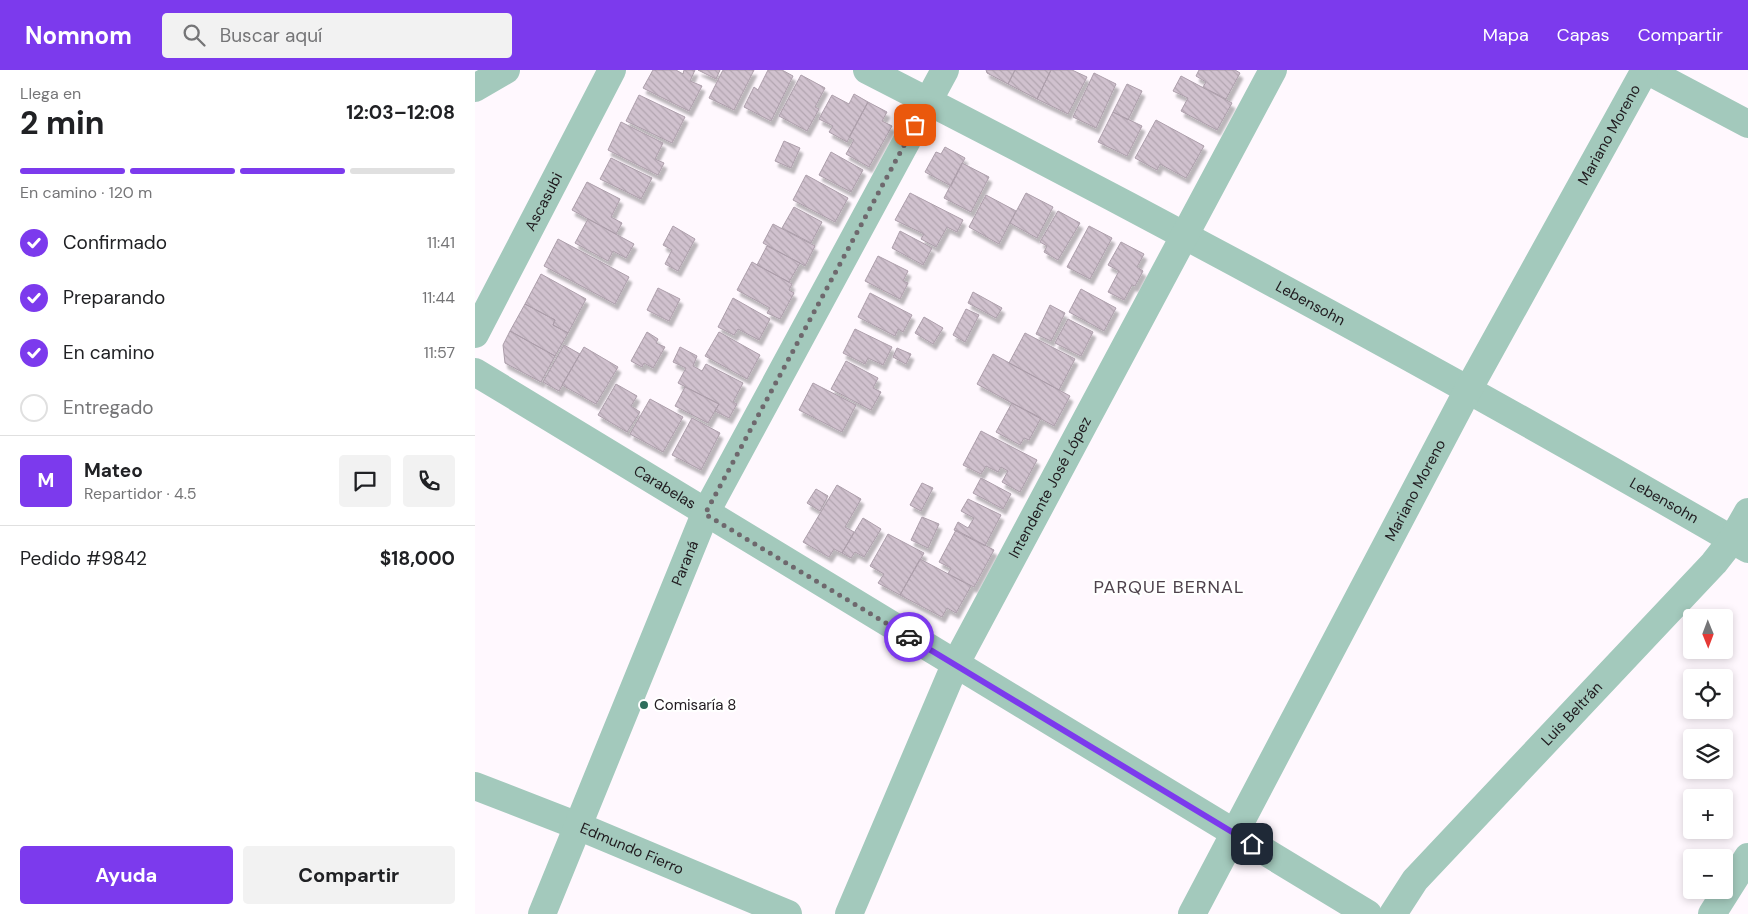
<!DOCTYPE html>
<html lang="es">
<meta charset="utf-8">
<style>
body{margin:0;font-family:"DM Sans",sans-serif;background:#f2f2f2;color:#202124;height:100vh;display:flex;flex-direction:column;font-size:19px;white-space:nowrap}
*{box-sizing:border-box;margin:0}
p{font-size:16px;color:#757577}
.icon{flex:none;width:28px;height:28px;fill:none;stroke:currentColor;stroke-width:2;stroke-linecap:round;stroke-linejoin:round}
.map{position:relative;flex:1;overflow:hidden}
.drawer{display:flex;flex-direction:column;background:#fff;width:475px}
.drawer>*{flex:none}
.needle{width:32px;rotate:179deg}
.buttons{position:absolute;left:1208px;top:539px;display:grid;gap:10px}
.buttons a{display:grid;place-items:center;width:50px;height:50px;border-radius:5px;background:#fff;box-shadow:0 2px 8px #0003;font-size:25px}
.pin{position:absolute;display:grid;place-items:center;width:42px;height:42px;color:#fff;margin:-21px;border-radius:10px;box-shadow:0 2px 8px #0006}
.courier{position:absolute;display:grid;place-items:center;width:50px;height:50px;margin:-25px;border:4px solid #7c3aed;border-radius:50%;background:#fff;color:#222;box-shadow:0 1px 6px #0007}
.overview em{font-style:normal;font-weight:700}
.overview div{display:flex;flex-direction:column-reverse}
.overview{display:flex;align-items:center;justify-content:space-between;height:85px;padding:0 20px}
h1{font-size:32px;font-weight:700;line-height:38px}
.bar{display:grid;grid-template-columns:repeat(4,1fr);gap:8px 5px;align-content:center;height:60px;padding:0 20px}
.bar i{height:6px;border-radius:4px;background:#e0e0e0}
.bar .selected{background:#7c3aed}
.bar p{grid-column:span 4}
.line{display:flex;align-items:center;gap:12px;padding:0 20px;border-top:1px solid #e0e0e0}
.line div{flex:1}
.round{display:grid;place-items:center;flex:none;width:52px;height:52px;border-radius:5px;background:#f2f2f2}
ol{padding:0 20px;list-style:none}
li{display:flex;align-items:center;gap:15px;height:55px}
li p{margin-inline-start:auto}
li .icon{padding:5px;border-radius:50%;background:#7c3aed;color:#fff;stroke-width:4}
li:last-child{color:#757577}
li i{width:28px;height:28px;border:2px solid #e0e0e0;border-radius:50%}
.button{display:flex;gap:10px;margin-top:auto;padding:10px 20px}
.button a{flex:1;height:58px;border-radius:5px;background:#7c3aed;color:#fff;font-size:20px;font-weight:700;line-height:58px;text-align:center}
.button a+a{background:#f2f2f2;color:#202124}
header{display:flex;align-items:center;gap:30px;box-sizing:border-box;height:70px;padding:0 25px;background:#7c3aed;color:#fff}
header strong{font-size:24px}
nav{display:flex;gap:28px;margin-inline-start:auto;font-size:18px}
.search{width:350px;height:45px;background:#f2f2f2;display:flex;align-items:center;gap:12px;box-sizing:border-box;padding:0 18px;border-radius:5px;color:#757577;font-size:19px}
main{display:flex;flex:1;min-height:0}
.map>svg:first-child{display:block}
</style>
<header>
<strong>Nomnom</strong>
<div class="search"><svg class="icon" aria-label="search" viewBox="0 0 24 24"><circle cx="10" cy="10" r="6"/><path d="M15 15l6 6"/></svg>Buscar aquí</div>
<nav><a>Mapa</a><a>Capas</a><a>Compartir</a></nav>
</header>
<main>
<section class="drawer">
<div class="overview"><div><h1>2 min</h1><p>Llega en</p></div><em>12:03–12:08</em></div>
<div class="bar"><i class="selected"></i><i class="selected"></i><i class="selected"></i><i></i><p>En camino · 120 m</p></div>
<ol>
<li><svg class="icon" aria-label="check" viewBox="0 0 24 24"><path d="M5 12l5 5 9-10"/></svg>Confirmado<p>11:41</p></li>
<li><svg class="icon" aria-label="check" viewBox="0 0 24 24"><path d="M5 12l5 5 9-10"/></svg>Preparando<p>11:44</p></li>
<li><svg class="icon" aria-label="check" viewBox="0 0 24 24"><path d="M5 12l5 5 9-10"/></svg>En camino<p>11:57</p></li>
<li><i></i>Entregado</li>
</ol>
<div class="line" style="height:90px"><b class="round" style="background:#7c3aed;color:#fff">M</b><div><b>Mateo</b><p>Repartidor · 4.5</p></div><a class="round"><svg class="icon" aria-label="chat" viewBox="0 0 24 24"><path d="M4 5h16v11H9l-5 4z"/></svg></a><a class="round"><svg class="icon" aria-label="phone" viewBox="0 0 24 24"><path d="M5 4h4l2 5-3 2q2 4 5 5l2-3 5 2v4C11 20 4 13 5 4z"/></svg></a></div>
<div class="line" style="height:65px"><div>Pedido #9842</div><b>$18,000</b></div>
<div class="button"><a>Ayuda</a><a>Compartir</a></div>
</section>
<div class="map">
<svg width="1273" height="844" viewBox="0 0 1273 844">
<defs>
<pattern id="building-back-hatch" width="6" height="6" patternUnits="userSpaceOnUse" patternTransform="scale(1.25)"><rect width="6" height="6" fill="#d0c1ce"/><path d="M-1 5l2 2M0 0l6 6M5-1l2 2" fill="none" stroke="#b2a5b0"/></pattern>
<filter id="shadow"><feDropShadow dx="3" dy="5.5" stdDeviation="1" flood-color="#0004"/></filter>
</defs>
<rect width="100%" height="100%" fill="#fff8fe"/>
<!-- building -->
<path fill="url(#building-back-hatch)" stroke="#ac9eaa" filter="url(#shadow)" d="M178,0H201L208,4L209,0H220L215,11L227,16L214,41L168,18Z
M223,0H245L241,9Z
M248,0H279L259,40L234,28Z
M293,0H307L318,6L296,51L269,37L279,17L283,20Z
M511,0H540L533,14L512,3Z
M540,0H576L562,29L533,14Z
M576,0H597L612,7L593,44L562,29Z
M724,0H760L765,3L751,29L728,17L731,12L721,6Z
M619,3L641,14L621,58L598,47Z
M326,5L350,18L340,37L344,39L332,61L304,46Z
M706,6L757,33L742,60L706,41L713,28L698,21Z
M652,14L667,21L653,50L638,42Z
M379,24L393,32L372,72L354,62L358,56L344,49L357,25L374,34Z
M164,25L210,47L197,73L151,51Z
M393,32L412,42L407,51L417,56L394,97L371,84L379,70L374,67Z
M638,42L667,56L652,86L623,72Z
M681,50L729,76L711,108L685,94L682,100L660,88Z
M146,52L188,73L180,89L189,93L183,105L133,80Z
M309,71L325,78L316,98L300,91Z
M470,77L490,88L476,116L450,102L461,82L466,84Z
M356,82L388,100L376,122L344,105Z
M136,88L177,108L166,129L125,109Z
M487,93L514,107L496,142L469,128Z
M331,105L373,128L360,152L318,130Z
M112,112L145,129L136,147L147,153L141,164L97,140Z
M435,123L488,150L482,162L472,157L461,177L446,169L449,164L420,150Z
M551,123L578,137L562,168L535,153Z
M511,125L541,141L524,174L494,157Z
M319,137L347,152L336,173L307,158Z
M583,141L605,153L583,190L569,182L572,176L565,172Z
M113,149L159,174L151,188L138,181L133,191L100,173Z
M298,154L340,176L330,196L288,173Z
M198,156L220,169L203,201L190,194L197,180L188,175Z
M614,156L637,168L615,209L592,197Z
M425,161L457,178L448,195L417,178Z
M83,169L154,207L140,234L69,196Z
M646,172L669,184L662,197L668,201L660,216L657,215L649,230L633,222L644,201L633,195Z
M292,176L325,193L314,212L282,195Z
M403,186L433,201L428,211L433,213L425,229L390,211Z
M277,192L317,214L314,220L319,223L305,249L292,243L295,238L262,220Z
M66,204L111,229L93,263L78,255L80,250L50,234Z
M183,218L205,229L194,251L172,240Z
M606,219L641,238L629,261L594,242Z
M498,222L527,238L521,248L493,233Z
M395,223L437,245L428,262L423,259L420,266L383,247Z
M258,228L295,249L284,270L263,259L259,265L243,257Z
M50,234L80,250L78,255L93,263L80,286L35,261Z
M575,235L590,243L576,271L561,264Z
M491,239L504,245L490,272L478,265Z
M449,247L468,258L458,274L440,263Z
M593,249L618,262L606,286L580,273Z
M380,259L417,277L408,295L393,288L390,294L368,283Z
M35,261L80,286L66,312L30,293L28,275Z
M172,262L183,269L181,273L190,277L178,298L169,293L167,297L156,291Z
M244,262L285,285L272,309L230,286Z
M550,263L600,289L584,320L534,293Z
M89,275L105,284L84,321L68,312Z
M109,277L143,297L121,334L87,315Z
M205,277L222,286L218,296L227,301L231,294L268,313L258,332L262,334L254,348L240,341L244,334L203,313L211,298L198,292Z
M422,278L436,284L431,294L418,287Z
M518,284L595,326L579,356L502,314Z
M371,291L403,308L398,318L406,322L396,340L356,319Z
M338,313L381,335L367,362L324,340Z
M141,314L162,326L156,336L165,342L152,362L123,345Z
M210,317L244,334L233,353L200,336Z
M175,329L208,347L188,382L155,364Z
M537,333L566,348L554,370L549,368L545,375L521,362Z
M217,348L245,363L226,400L197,385Z
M506,361L562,390L545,422L527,412L533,401L526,397L523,402L511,396L506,404L488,395Z
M506,408L536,424L528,439L498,423Z
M447,413L458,418L446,441L435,435Z
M362,415L386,429L370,457L379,462L367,483L359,479L354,487L328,472Z
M341,419L353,426L345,441L332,433Z
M493,429L526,445L510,476L479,460L483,452L493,458L499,448L486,441Z
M447,447L464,454L453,478L436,470Z
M388,448L406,459L389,487L380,482L376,488L367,483Z
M481,460L519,480L499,517L473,504L476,498L464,492Z
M413,464L449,483L425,525L403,513L409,504L395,496Z
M445,489L496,516L481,543L472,538L467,547L425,525Z"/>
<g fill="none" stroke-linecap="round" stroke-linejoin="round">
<!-- minor -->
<g stroke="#a3c9bc" stroke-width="28">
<path id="s1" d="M392,0C690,152 984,311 1273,479"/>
<path d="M1171,0L1273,54"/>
<path d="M0,18L31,0"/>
<path id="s2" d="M0,264L137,0"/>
<path id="s3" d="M0,302L893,844"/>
<path id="s4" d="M0,716L103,756L313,844"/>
<path id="s5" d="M67,844L230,444L470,0"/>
<path id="s6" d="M374,844L480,595L798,0"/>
<path id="s7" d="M717,844L993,320L1170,0"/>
<path id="s8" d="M918,844L940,810L1239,493L1257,470L1273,442"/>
<path d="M1237,844L1273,787"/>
</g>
</g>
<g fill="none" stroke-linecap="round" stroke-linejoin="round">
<!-- done -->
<path stroke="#6e686d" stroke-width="5" stroke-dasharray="0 9" d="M434,567L230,444L440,55"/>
<!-- route -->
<path stroke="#7c3aed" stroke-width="6" d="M434,567L777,774"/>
</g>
<!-- markers -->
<circle fill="#2e6d5b" stroke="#fff" stroke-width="2" cx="169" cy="635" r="5"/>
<g text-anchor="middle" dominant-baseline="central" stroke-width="4.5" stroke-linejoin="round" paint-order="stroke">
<!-- street labels -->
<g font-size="15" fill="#201b1f" stroke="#fff">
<text stroke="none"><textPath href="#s7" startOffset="884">Mariano Moreno</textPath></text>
<text stroke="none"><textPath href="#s2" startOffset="149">Ascasubi</textPath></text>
<text stroke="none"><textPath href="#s1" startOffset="501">Lebensohn</textPath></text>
<text stroke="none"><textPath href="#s6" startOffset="472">Intendente José López</textPath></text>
<text stroke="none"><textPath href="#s3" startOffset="222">Carabelas</textPath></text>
<text stroke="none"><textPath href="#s7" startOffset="479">Mariano Moreno</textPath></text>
<text stroke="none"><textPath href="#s1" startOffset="906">Lebensohn</textPath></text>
<text stroke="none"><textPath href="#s5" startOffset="379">Paraná</textPath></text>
<text stroke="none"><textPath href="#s8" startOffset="269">Luis Beltrán</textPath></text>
<text stroke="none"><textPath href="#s4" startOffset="169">Edmundo Fierro</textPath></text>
</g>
<!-- poi labels -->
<g font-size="15" fill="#201b1f" stroke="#fff" text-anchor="start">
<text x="179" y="635">Comisaría 8</text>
</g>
<!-- quarter labels -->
<g font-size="18" letter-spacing="1" fill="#4e424c" stroke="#fff">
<text x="694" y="517">PARQUE BERNAL</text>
</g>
</g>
</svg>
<div class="buttons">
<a><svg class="needle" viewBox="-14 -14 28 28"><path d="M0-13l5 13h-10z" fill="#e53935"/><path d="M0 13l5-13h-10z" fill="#757577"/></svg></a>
<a><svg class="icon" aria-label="locate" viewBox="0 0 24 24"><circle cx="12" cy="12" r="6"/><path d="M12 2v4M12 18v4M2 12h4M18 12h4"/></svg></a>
<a><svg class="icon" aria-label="layers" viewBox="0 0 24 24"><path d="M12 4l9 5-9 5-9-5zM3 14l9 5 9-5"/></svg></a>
<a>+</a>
<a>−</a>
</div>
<div class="pin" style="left:440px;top:55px;background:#ea580c"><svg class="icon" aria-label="bag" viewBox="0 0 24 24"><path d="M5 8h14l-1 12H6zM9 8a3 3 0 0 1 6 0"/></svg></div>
<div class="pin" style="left:777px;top:774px;background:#1f2937"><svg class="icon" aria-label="home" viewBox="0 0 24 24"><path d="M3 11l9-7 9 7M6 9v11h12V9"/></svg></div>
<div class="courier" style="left:434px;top:567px"><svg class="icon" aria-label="car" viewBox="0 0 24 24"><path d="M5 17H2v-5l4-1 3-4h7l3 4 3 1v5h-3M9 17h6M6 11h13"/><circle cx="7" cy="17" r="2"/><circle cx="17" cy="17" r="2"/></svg></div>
</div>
</main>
